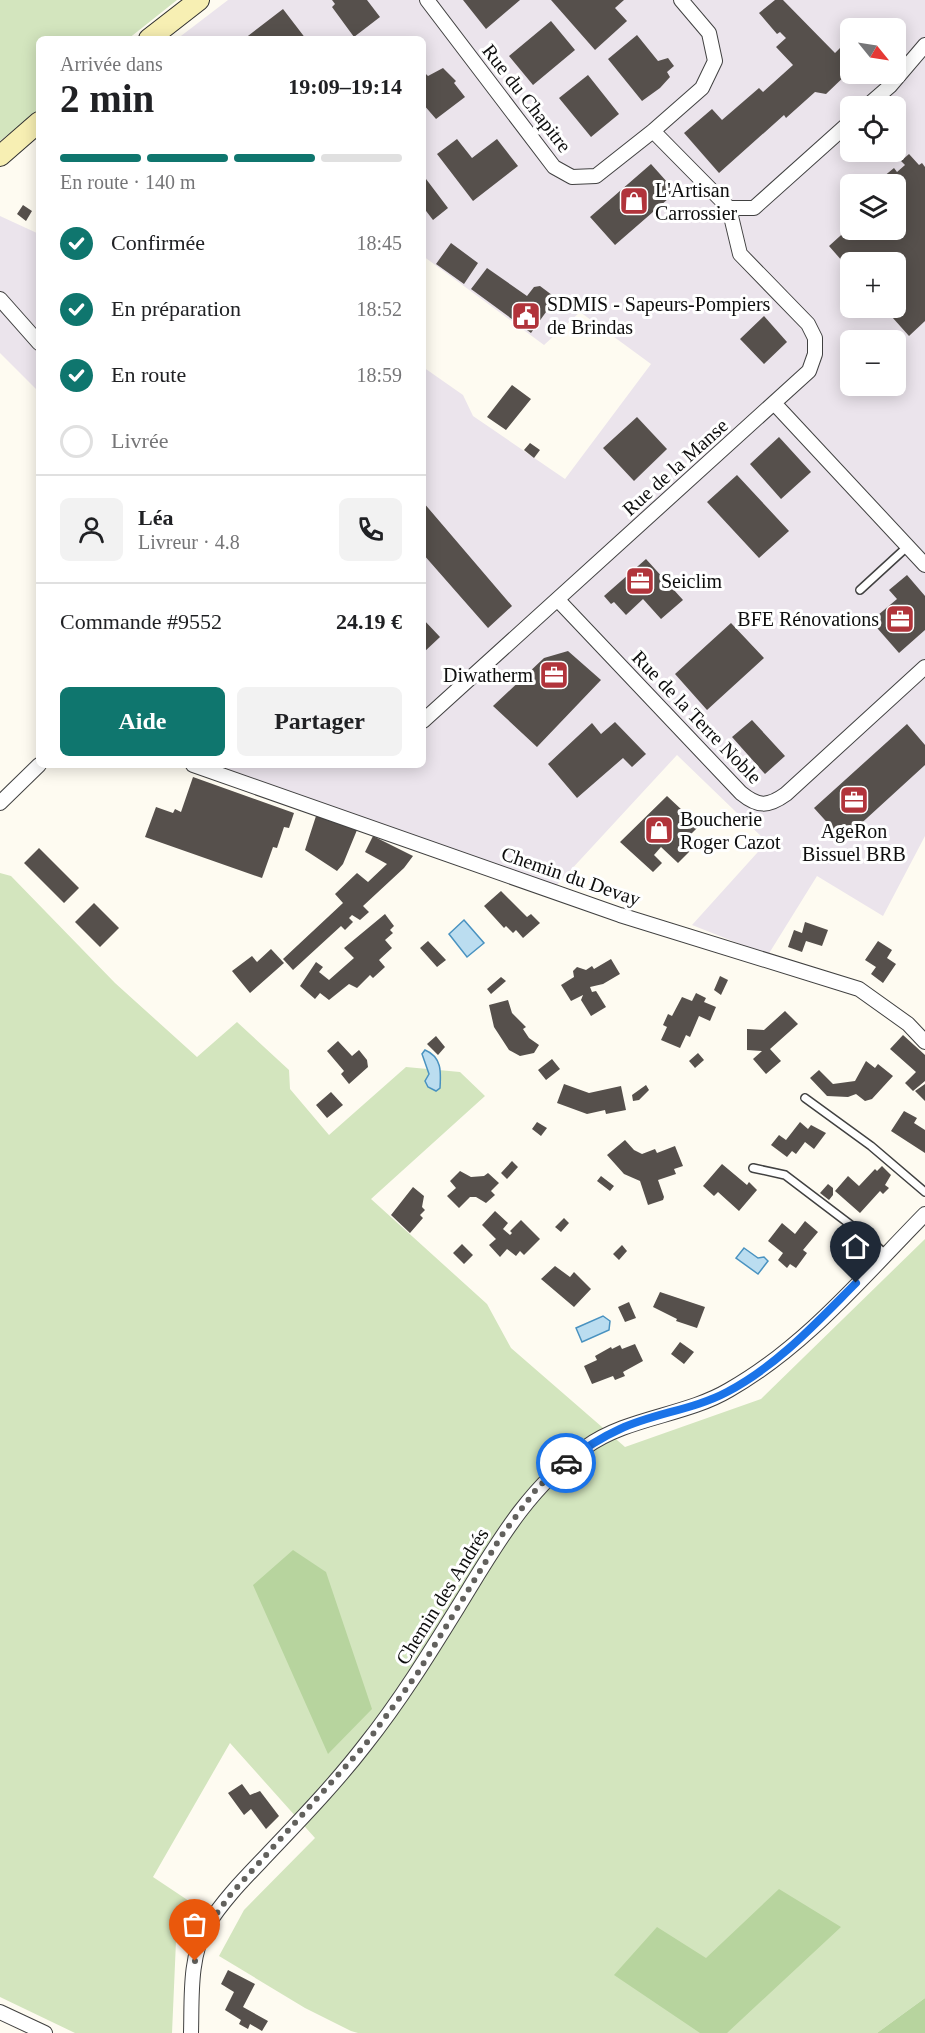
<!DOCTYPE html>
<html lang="fr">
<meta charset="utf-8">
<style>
body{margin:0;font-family:Georgia,serif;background:#f2f2f2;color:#202124;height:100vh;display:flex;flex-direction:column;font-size:22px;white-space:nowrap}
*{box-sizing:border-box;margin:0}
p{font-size:20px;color:#757577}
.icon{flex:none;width:33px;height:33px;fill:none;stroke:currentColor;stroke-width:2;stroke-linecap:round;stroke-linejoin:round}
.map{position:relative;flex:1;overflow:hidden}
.details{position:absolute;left:36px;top:36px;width:390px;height:732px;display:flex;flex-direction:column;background:#fff;border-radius:9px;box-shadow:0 3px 15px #0003}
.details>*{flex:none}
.needle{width:39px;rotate:120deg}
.tools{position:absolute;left:840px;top:18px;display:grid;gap:12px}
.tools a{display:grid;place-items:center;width:66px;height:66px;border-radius:9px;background:#fff;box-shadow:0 3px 15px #0003;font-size:30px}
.pin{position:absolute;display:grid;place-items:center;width:51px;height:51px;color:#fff;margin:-62px -26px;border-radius:50% 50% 50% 0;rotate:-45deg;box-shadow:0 0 6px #0007}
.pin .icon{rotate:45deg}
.courier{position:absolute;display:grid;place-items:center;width:60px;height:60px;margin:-30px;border:4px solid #1a73e8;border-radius:50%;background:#fff;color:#222;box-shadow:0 2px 8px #0007}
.head em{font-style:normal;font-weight:700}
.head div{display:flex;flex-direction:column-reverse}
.head{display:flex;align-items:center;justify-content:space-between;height:102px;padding:0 24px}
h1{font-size:39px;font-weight:700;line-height:45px}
.bar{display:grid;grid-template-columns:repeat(4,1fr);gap:9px 6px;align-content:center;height:72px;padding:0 24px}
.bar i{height:8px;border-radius:4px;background:#e0e0e0}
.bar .on{background:#0f766e}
.bar p{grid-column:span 4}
.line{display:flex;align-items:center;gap:15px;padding:0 24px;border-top:2px solid #e0e0e0}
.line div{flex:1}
.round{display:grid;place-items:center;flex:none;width:63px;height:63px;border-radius:9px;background:#f2f2f2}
ol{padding:0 24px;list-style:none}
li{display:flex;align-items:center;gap:18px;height:66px}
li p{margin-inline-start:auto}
li .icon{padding:6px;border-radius:50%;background:#0f766e;color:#fff;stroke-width:4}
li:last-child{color:#757577}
li i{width:33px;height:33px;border:3px solid #e0e0e0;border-radius:50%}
.button{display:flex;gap:12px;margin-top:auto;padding:12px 24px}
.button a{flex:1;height:69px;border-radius:9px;background:#0f766e;color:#fff;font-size:24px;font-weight:700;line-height:69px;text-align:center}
.button a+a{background:#f2f2f2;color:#202124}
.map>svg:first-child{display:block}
</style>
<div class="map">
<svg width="925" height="2033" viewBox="0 0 925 2033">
<rect width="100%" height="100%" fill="#fefbf1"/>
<!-- industrial -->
<path fill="#ebe4ec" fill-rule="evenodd" d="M228,0H925V836L883,916L817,876L768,955L692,925L767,842L677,755L556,886L216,765H423V367L463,395L473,416L565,479L651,364L580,312L544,345L423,256V39H177ZM850,28H896V74H850ZM850,106H896V152H850ZM850,184H896V230H850ZM850,262H896V308H850ZM850,340H896V386H850Z
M0,216L39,234V392L0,353Z"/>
<!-- green -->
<path fill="#d3e5be" d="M0,0H177L128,39H39V110L0,141Z
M0,873L11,876L115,983L197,1057L237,1022L289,1070L290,1089L329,1135L406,1067L460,1072L485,1096L371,1199L487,1304L511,1348L625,1447L761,1399L925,1239V1998L877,2033H358L351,2031L305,2008L219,1956L244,1910L315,1838L230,1743L153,1877L195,1905L176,1941L172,2033H75L0,1997Z"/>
<!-- forest -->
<path fill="#b7d49e" d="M293,1550L326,1572L372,1709L328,1754L253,1585Z
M779,1889L841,1927L727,2033H700L614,1975L657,1927L706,1958Z
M925,1998V2033H877Z"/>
<!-- water -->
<path fill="#bbddf0" stroke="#4992c0" stroke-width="1.5" d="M464,920L484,943L467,957L449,934Z
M425,1050C442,1057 441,1072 440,1088L436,1091L428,1087L425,1081L429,1074L422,1054Z
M744,1248L758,1258L764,1257L768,1261L758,1274L736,1258Z
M603,1316L610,1321L609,1330L582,1342L576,1328Z"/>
<!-- building -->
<path fill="#56504c" d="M332,0H367L380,17L354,37L332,7L335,4Z
M463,0H520L486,29Z
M551,0H624L615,8L627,21L595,50Z
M775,0H783L835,53L840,48L850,59V71L826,94L815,92L786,118L784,115L719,173L684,133L712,109L722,120L759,88L763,92L793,65L776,47L786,38L780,32L777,34L759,13Z
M283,9L306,39H244Z
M551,21L575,50L533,85L509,56Z
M637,35L658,61L668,58L674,66L667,72L670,77L660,88L642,101L608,59Z
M443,68L456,81L454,83L465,97L436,119L423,104V71L428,76Z
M588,75L619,114L591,137L559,98Z
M457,139L472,158L497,139L518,166L473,201L437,154Z
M909,154L919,165L922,163L925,167V321L909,336L884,308H896V262H850V270L829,246L850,227V230H896V184H883L887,181L883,177L894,168L897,172L905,165L901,161Z
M651,164L676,192L615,245L590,217Z
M423,175L448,208L433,220L423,207Z
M23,205L32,211L26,221L17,214Z
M451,243L478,263L464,284L436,264Z
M487,268L527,296L534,287L540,286L556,298L531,333L471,289Z
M764,316L787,342L764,364L740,339Z
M512,385L531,399L506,430L487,417Z
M637,417L667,449L634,481L603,448Z
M779,437L811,472L781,499L750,464Z
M530,443L540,450L534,458L524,450Z
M737,475L789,531L759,558L707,502Z
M423,502L512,606L488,628L423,554Z
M646,559L683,600L661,619L643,599L626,615L614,602L611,604L604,596Z
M907,575L925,596V630L899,653L871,621L897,599L889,590Z
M423,619L440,637L423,653Z
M731,623L764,658L707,710L675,674Z
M568,651L601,680L537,747L493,706L544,658Z
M752,720L785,756L765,774L732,737Z
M615,722L646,754L632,767L623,758L577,798L548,764L592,723L601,734Z
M907,724L925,745V765L843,840L814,808Z
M193,777L294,813L289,828L284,827L277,848L273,847L262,878L145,837L156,807L173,813L175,809L181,812Z
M667,796L699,826L690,835L698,843L678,863L661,847L654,855L662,863L653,872L620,842Z
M316,816L357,830L343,864L337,871L305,850Z
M373,836L413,856L404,868L363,906L369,912L360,920L352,915L349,918L353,922L345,930L341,926L293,970L283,959L343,903L335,894L357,873L368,882L387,864L365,852Z
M39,848L79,888L64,903L24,863Z
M501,891L527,917L531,914L540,923L523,938L516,930L513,933L506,926L504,928L484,906Z
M94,903L119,928L100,947L75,922Z
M385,914L394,926L390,930L393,933L385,940L392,948L379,960L385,967L373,978L370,975L357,988L349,984L329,1000L320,993L315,999L300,986L316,962L323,967L319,972L329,980L354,958L344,948Z
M805,922L828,930L822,946L806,941L802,952L788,947L794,930L802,933Z
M428,941L446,960L437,967L420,948Z
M878,941L892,950L887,958L896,964L883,983L871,974L876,967L865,960Z
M271,949L284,963L250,993L232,971L252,956L257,962Z
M611,959L620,974L603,984L590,987L592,992L596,991L606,1007L591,1016L581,1000L583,995L571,1001L561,985L574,977L573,971L577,967L586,970L592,966L594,969Z
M720,976L728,980L721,995L714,990Z
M501,977L506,981L491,994L487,989Z
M696,993L706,998L704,1002L716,1007L710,1021L699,1016L690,1037L686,1035L680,1048L661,1040L667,1027L663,1025L668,1014L672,1016L682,997L692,1001Z
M508,1000L512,1013L526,1027L523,1029L529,1038L539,1045L534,1053L520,1056L509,1050L494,1027L489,1005Z
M785,1011L798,1024L770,1049L781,1061L766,1074L753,1059L762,1051L747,1050V1029L764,1030Z
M903,1035L925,1055V1081L913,1091L905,1083L916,1072L890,1049Z
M436,1036L445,1047L438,1055L427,1044Z
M338,1041L352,1056L359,1050L367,1060L368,1067L349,1084L341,1074L344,1071L327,1051Z
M698,1053L704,1060L695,1068L689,1061Z
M552,1059L560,1069L546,1080L538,1070Z
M866,1061L875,1068L878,1064L893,1076L872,1099L865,1101L856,1094L848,1097L827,1096L810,1078L819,1070L833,1084L855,1081Z
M564,1084L589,1093L621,1086L626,1110L606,1114L605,1110L587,1114L557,1103Z
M925,1084V1101L915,1091Z
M646,1085L649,1090L639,1100L633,1101L632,1095Z
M331,1092L343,1105L327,1118L316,1105Z
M904,1111L917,1118L914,1123L925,1130V1153L891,1131Z
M537,1122L547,1128L541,1136L532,1129Z
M800,1122L808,1129L811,1125L826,1133L814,1149L805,1142L796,1154L792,1151L787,1157L771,1145L779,1135L786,1140Z
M625,1140L634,1150L642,1154L655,1149L657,1153L675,1146L683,1166L674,1169L676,1174L658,1180L664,1197L663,1200L648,1205L640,1181L624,1174L607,1155Z
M512,1161L518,1167L507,1179L501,1173Z
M722,1164L747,1185L749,1182L757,1190L739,1211L718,1192L714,1196L703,1186Z
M882,1166L891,1175L885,1185L889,1188L883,1194L880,1191L860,1213L835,1191L848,1176L859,1186L875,1169L877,1171Z
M460,1171L471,1177L484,1176L488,1173L499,1183L491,1191L495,1195L486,1203L476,1197H470L459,1208L447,1196L456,1188L450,1181Z
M601,1176L614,1186L610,1191L597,1181Z
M828,1184L833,1188V1195L829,1200L820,1193Z
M413,1187L424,1196L422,1207L425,1210L420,1215L423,1218L410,1233L391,1215Z
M495,1211L508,1223L503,1229L510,1235L512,1233L510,1231L521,1220L540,1239L524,1255L520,1251L516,1256L507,1249L500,1257L489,1245L496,1239L482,1225Z
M564,1218L569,1223L561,1232L555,1227Z
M805,1221L818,1232L803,1250L807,1253L796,1268L790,1264L787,1268L778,1260L783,1253L768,1241L782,1223L795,1234Z
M462,1244L473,1255L464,1264L453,1253Z
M622,1245L627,1251L619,1260L613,1254Z
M555,1266L570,1277L574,1272L591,1289L574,1307L541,1279Z
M660,1292L705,1307L697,1328L676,1321L677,1319L653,1307Z
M629,1302L636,1318L625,1322L618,1307Z
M680,1342L694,1352L684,1364L671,1354Z
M635,1344L643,1361L623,1372L625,1376L615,1380L613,1376L592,1384L584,1366L597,1360L595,1356L611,1347L612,1349L620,1345L622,1349Z
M242,1784L250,1795L260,1791L279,1816L266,1829L251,1809L244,1815L228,1793Z
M228,1970L255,1984L243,2007L268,2021L262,2031L250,2024L248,2029L239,2024L241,2020L225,2010L234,1992L221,1984Z"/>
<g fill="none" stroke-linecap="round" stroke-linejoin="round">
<!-- service casing -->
<g stroke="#414141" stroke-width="10">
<path id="service" d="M860,590L908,546
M805,1098L871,1146L925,1192
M753,1168L785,1175L868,1238L885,1254"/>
</g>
<!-- minor casing -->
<g stroke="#414141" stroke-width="16">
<path id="minor" d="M427,0L554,167L572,177L596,176L653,131L702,88L715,61L709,33L681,0
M867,106L890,86L925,45
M653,131L729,208H754L850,122
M0,299L39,343
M774,403L925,565
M558,600L741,793C758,807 768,807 786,794L925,667
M423,721L809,371L815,354V338L808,324L740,254L729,208
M193,765L620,915L859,989L908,1024L925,1042
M0,803L39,765
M0,2012L45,2033
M191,2033C192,1999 189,1956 207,1926C223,1900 245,1878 266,1856C300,1820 335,1784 365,1745C400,1701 429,1654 458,1607C495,1547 527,1488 586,1447C628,1417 685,1416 729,1390C805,1347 864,1276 925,1214"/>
</g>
<!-- secondary casing -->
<g stroke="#303030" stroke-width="22">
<path id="secondary" d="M149,39L199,0
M0,156L39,122"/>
</g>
<!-- service -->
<use href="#service" stroke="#fff" stroke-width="7"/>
<!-- minor -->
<use href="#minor" stroke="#fff" stroke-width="14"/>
<!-- secondary -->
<use href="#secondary" stroke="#f7efb3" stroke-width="20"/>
</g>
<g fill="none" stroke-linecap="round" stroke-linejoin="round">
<!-- done -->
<path stroke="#62615d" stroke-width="6" stroke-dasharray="0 10.8" d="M195,1961L206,1928L231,1894L365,1745L417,1674L502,1535L538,1487L566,1463"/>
<!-- route -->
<path stroke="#1a73e8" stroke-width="8" d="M566,1463C583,1449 600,1438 620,1429C654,1413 693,1410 727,1392C778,1365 816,1323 856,1283"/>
</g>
<!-- icons -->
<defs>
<g id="shop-square" transform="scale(1.5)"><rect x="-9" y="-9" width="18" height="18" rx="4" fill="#b1343b" stroke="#fff"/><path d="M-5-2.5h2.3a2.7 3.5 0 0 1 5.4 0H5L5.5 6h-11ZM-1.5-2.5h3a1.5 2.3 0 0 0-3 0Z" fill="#fff"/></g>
<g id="civic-square" transform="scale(1.5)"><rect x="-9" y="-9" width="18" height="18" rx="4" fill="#b1343b" stroke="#fff"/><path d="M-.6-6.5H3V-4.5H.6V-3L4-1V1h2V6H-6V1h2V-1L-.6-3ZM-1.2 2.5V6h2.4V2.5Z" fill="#fff"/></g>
<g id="office-square" transform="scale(1.5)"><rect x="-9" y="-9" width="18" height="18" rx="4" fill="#b1343b" stroke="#fff"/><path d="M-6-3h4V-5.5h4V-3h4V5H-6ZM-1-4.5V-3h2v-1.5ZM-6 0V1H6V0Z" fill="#fff"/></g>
</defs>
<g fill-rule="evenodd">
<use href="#shop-square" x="634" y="201"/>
<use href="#civic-square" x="526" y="316"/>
<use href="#office-square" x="640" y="581"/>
<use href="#office-square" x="900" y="619"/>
<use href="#office-square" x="554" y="675"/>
<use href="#office-square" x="854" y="800"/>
<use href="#shop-square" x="659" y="830"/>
</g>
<g text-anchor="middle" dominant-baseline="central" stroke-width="6" stroke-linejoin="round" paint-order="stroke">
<!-- street labels -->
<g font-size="20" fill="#0e0e0e" stroke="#fff">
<text transform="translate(527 98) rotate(52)">Rue du Chapitre</text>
<text transform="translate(675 467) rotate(-42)">Rue de la Manse</text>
<text transform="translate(697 717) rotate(46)">Rue de la Terre Noble</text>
<text transform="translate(571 876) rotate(19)">Chemin du Devay</text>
<text transform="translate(442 1596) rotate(-58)">Chemin des Andrés</text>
</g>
<!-- poi labels -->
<g font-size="20" fill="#0e0e0e" stroke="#fff" text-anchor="start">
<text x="655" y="190">L'Artisan<tspan x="655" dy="23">Carrossier</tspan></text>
<text x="547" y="304">SDMIS - Sapeurs-Pompiers<tspan x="547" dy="23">de Brindas</tspan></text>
<text x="661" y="581">Seiclim</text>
<text x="879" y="619" text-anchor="end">BFE Rénovations</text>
<text x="533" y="675" text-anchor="end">Diwatherm</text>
<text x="680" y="819">Boucherie<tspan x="680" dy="23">Roger Cazot</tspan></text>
<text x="854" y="831" text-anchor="middle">AgeRon<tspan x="854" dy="23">Bissuel BRB</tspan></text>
</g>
</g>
</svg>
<div class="tools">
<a><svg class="needle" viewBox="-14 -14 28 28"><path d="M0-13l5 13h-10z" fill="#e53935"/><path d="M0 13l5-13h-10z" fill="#757577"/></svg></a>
<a><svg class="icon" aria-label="locate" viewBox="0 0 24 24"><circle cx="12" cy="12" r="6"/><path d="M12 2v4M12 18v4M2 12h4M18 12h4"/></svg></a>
<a><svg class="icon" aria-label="layers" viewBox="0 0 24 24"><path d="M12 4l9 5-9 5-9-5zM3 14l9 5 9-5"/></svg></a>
<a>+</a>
<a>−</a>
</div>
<div class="pin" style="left:195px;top:1961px;background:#ea580c"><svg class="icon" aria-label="bag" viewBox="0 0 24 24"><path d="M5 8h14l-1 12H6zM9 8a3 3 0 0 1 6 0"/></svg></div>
<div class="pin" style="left:856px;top:1283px;background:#1f2937"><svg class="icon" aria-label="home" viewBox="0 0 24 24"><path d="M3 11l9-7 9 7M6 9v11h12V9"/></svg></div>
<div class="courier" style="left:566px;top:1463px"><svg class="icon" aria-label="car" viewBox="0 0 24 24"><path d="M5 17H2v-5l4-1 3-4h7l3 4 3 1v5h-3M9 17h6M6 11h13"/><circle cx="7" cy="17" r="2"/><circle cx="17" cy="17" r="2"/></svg></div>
<section class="details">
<div class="head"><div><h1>2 min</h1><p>Arrivée dans</p></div><em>19:09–19:14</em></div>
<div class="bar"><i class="on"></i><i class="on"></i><i class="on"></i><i></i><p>En route · 140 m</p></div>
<ol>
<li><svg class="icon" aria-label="check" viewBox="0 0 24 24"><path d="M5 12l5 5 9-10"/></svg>Confirmée<p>18:45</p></li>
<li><svg class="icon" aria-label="check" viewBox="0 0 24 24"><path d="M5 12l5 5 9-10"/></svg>En préparation<p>18:52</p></li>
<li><svg class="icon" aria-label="check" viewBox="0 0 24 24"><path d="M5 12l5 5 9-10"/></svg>En route<p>18:59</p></li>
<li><i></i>Livrée</li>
</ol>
<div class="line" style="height:108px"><a class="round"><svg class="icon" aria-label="person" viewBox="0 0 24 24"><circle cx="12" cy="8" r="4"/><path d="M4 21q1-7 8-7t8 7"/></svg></a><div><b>Léa</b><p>Livreur · 4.8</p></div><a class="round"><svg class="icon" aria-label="phone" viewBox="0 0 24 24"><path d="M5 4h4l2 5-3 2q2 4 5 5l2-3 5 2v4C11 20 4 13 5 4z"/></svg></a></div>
<div class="line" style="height:78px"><div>Commande #9552</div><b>24.19 €</b></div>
<div class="button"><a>Aide</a><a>Partager</a></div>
</section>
</div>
